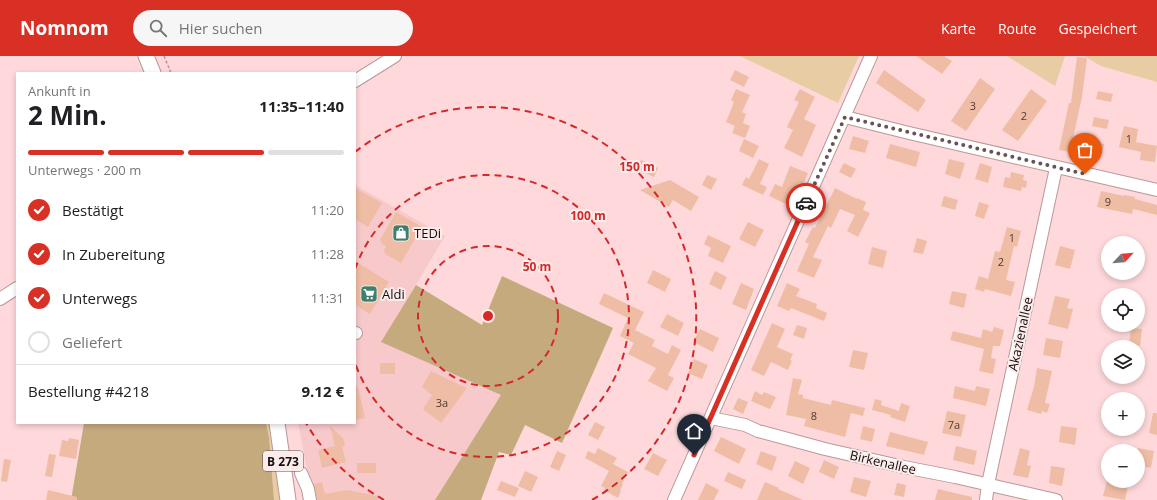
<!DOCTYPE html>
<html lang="de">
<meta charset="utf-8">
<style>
body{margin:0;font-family:"Open Sans",sans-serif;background:#f6f6f6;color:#202124;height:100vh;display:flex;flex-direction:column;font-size:15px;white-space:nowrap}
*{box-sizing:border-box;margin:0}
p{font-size:13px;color:#757577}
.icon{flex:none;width:22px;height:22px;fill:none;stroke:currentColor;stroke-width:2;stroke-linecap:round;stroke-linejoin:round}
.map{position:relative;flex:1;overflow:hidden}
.side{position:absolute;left:16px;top:16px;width:340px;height:352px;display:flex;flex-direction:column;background:#fff;border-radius:0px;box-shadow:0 2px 6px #0003}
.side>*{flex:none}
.needle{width:26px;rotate:64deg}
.fabs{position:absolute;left:1101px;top:180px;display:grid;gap:8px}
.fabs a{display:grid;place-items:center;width:44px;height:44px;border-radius:50%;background:#fff;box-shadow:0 2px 6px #0003;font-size:20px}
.pin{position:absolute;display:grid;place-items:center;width:34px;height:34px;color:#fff;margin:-41px -17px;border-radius:50% 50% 50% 0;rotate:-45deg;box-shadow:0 0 4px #0007}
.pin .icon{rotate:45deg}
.courier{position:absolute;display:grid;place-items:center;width:40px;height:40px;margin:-20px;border:3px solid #d93025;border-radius:50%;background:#fff;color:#222;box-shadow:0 1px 5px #0007}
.summary em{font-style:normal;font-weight:700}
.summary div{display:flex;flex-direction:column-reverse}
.summary{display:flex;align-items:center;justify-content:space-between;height:68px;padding:0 12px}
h1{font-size:26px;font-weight:700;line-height:30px}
.bar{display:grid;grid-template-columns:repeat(4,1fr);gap:6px 4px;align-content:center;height:48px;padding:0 12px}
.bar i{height:5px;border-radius:3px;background:#e0e0e0}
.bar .selected{background:#d93025}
.bar p{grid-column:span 4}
.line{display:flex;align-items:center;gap:10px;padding:0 12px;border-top:1px solid #e0e0e0}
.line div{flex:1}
ol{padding:0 12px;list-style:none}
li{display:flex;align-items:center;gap:12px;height:44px}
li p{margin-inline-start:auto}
li .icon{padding:4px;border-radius:50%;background:#d93025;color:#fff;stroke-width:4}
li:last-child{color:#757577}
li i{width:22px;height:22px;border:2px solid #e0e0e0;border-radius:50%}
header{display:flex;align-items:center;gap:24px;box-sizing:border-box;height:56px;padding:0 20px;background:#d93025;color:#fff}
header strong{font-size:19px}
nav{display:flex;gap:22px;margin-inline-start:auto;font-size:14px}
.search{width:280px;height:36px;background:#f6f6f6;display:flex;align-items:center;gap:10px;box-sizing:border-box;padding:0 14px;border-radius:22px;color:#757577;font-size:15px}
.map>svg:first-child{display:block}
</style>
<header>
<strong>Nomnom</strong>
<div class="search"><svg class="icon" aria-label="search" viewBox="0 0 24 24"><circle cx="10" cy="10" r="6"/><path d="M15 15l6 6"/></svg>Hier suchen</div>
<nav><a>Karte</a><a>Route</a><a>Gespeichert</a></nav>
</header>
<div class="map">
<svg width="1157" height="444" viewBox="0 0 1157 444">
<rect width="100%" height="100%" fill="#fed8da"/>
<!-- built -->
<path fill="#f7c9cb" d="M355,129L445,180L382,286L501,339L435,444H313L298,367H355Z"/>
<!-- green -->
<path fill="#e8cda4" d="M740,0H859L838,47Z
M1007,0H1065L1055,30Z
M1084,0H1157V26L1101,10Z
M266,367H271L282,444H274L269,381Z"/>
<!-- forest -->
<path fill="#c5aa7e" d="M502,220L613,272L562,387L525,369L511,399L499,396L481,444H435L501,339L381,286L416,229L482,269Z
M84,367H266L269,381L274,444H71Z"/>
<!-- building -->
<path fill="#efbda5" d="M916,0H944L952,5L942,18Z
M1077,1L1087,2L1082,41L1070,96L1059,94L1069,47H1071Z
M735,14L749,21L744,31L730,24Z
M884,14L926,44L918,56L876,27Z
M980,22L995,33L966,75L951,65Z
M736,33L750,39L742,56L746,58L743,67L750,70L745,82L732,77L735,70L726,66L734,46L731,44Z
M800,33L815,41L804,63L816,69L802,101L784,92L793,74L787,71L799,46L794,44Z
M1031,33L1047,45L1018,85L1002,74Z
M1098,35L1113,38L1111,46L1096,43Z
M1094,61L1109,64L1107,73L1092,70Z
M1124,70L1138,73L1136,86L1157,90L1155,106L1140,104L1141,96L1119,91Z
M853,80L869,85L865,97L849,93Z
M744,83L759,90L753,102L739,95Z
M1087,85L1104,88L1102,98L1086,96Z
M890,88L920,96L916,111L886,102Z
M759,103L769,108L760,128L767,131L763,139L742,129L746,121L749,123Z
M949,103L965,107L960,123L945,118Z
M641,104L658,112L654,121L636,112Z
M844,107L856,113L851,122L839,116Z
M980,107L992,111L988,127L975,123Z
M790,110L808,117L803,129L799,127L788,149L769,140L775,128L782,131Z
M1011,116L1024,119L1023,124L1027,125L1026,132L1022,131L1021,135L1003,131L1005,121L1010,122Z
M707,119L717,123L711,134L702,129Z
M670,124L699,141L691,155L673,144L669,151L640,134Z
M355,132L382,147L368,171L355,163Z
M835,132L857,143V142L866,146L863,154L870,157L858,181L847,175L855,159L840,153L831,172L828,170L813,201L822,204L814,222L797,215L809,188L805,186L813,171L815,172Z
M1101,135L1124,140V139L1135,141V143L1157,149V159L1133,153L1132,158L1097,151Z
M944,140L958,144L955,154L941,150Z
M979,146L989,149L984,163L975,160Z
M396,156L422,171L401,207L385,198L384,195L386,190L382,188L380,184Z
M748,166L764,174L755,191L739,183Z
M1007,171L1021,175L1017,191L1014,190L1006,224L1015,226L1011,240L985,233L984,236L975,233L979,220L988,223L995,195L1000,196Z
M708,179L731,190L723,207L708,200L711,192L704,188Z
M917,182L927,185L923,198L913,196Z
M1060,190L1075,194L1070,213L1055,209Z
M872,191L887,195L883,212L868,208Z
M355,205L389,226L370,258L355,249Z
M653,214L671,223L665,236L647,227Z
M715,215L727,221L721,234L709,228Z
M741,227L754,233L746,254L732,248Z
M787,227L800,233L796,240L817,248L816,252L827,257L824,265L791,252L789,255L777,250Z
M952,235L967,238L964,252L949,248Z
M604,237L644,256L635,274L655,284L652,290L668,298L672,289L681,294L668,319L674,322L667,335L648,325L656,312L628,298L634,287L620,280L628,262L599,248Z
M1055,240L1070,243L1067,252L1073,253L1068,273L1048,268Z
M667,258L684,267L678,280L660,271Z
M772,267L785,273L777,291L793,298L790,304L792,305L788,314L771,306L764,320L751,314Z
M797,269L807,272L804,283L793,279Z
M994,271L1004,274L1000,290H993L991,302L996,303L993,318L979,315L984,293L950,284L953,275L981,282L983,273L992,276Z
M1131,272L1142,273L1140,290L1129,288Z
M700,273L719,282L713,296L693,286Z
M1046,282L1063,285L1060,302L1043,299Z
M853,294L868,297L864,314L849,311Z
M694,303L708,309L702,323L688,317Z
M380,307H395V318H380Z
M1037,312L1052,315L1045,347L1050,348L1047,357L1042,355L1041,358L1027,354L1034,331Z
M431,315L467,332L441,367L423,353L432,339L422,331Z
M793,322L802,324L798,338L803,339V342L831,349L832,344L865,352L863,360L851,357L845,381L804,370L806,363L786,359Z
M955,330L975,335L976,330L990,333L986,350L953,342Z
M355,331H358L365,362L355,364Z
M755,335L762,339L764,336L776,341L770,353L751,345Z
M738,342L748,346L743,358L733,353Z
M875,343L882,345L881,349L899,355L901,347L910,350L905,366L890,361L891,359L872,354Z
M947,355L966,359L961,381L942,377Z
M1153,357H1157V379L1149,377Z
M595,366L605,371L598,384L588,379Z
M330,370L343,382L345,390L342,391L346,406L322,412L318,394L335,390Z
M863,370L875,373L872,386L860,383Z
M1061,370L1077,372L1075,389L1059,386Z
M890,376L928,386L924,399L886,390Z
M721,381L746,393L739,408L714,395Z
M69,382L79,384L76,403L59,400L62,384L68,385Z
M956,390L977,395L974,409L953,404Z
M598,392L617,402L613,408L628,416L622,428H623L620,435H621L618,442L604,434L605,432L601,430L609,415L585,402L588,395L595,398Z
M1020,392L1030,395L1027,409L1031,410L1028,422L1013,419Z
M1138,392L1154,395L1151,412L1138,409Z
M557,395L566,399L559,415L550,411Z
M761,395L777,401L772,415L756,408Z
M653,397L667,404L658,420L644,413Z
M49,398L56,399L52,421L45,420Z
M4,403L11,404L7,426L1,425Z
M824,404L839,411L834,423L819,416Z
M795,405L810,412L803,428L788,420Z
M357,407H376V417H357Z
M1051,410L1065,412L1062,430L1049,427Z
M525,415L538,421L531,436L518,430Z
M728,416L746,424L742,433L724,425Z
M854,421L871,425L866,441L850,436Z
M501,425L519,432L515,441L497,434Z
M1107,425L1128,430L1125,444L1103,440Z
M322,426L325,438L347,434L378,440V444H317L314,428Z
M765,426L779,432L778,433L803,444H757Z
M706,427L719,434L714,444H698Z
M897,427L906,429L904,441L894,439Z
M938,433L972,441V444H935Z
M48,434L77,441V444H46Z"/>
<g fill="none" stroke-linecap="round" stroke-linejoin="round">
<!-- minor casing -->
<g stroke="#ba9798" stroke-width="14">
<path id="minor" d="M355,25L395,0
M845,61L909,77L1157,134
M0,243L17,232
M355,277H356
M711,362L745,369L758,375L825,393L904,411L955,421L1056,444
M301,417L308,433L310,444
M674,444L871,0
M986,444L988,428L1056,112"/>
</g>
<!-- major casing -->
<g stroke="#ba9798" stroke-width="17">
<path id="major" d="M146,0L153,17
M277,367L288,444"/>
</g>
<!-- path -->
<path stroke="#b59799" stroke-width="1.5" stroke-dasharray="3 2" stroke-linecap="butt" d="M164,0L171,17"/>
<!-- minor -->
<use href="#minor" stroke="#fff" stroke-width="12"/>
<!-- major -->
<use href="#major" stroke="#fff" stroke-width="15"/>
</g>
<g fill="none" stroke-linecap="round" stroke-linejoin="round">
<!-- done -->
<path stroke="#685354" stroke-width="4" stroke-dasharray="0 7.2" d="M806,147L845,61L1085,118"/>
<!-- route -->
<path stroke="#d93025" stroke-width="5" d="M694,399L806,147"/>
</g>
<!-- distance rings -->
<g fill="none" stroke="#d62828" stroke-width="2" stroke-dasharray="7 5">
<circle cx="488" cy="260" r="70"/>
<path d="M355 213A141 141 0 1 1 355 307"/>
<path d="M384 444A211 211 0 0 1 306 367M355 96A211 211 0 1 1 592 444"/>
</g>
<!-- icons -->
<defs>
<g id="shop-square" transform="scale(0.9)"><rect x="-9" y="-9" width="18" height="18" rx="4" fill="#3e7f6e" stroke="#fbecec"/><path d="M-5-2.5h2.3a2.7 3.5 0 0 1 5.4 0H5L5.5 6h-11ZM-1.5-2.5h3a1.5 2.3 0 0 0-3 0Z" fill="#fff"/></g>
<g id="supermarket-square" transform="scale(0.9)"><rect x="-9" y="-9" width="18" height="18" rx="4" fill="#3e7f6e" stroke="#fbecec"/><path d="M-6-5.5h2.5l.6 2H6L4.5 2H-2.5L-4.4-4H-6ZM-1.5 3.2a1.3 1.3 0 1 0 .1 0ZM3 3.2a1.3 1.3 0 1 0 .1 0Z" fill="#fff"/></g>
</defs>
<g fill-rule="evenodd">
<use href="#shop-square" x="401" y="177"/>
<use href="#supermarket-square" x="369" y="238"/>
</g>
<g text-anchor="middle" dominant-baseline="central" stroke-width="4" stroke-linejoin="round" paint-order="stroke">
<!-- number labels -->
<g font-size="11" fill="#4d3832">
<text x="973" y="49">3</text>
<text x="1024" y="59">2</text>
<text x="1129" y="82">1</text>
<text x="1108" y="145">9</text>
<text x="1012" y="181">1</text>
<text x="1001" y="205">2</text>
<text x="442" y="346">3a</text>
<text x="814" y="359">8</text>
<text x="954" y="368">7a</text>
</g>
<!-- shield labels -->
<rect fill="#fbecec" stroke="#5b4e4f" stroke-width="1" x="263" y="395" width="40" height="20" rx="3"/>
<g font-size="12" font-weight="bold" fill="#170b0c">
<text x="283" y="405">B 273</text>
</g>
<!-- poi labels -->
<g font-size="13" fill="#170b0c" stroke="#fbecec" text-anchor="start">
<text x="414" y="177">TEDi</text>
<text x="382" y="238">Aldi</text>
</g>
<!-- street labels -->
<g font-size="13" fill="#170b0c" stroke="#fbecec">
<text transform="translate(1020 278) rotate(-78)">Akazienallee</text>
<text transform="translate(883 406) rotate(13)">Birkenallee</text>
</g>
</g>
<circle cx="488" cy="260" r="6" fill="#d62828" stroke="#fbecec" stroke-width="2"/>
<g font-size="12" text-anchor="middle" font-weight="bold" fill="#d62828" stroke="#fbecec" stroke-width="4" stroke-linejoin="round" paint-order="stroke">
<text x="637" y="115">150 m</text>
<text x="588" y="164">100 m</text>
<text x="537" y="215">50 m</text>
</g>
</svg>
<div class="fabs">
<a><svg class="needle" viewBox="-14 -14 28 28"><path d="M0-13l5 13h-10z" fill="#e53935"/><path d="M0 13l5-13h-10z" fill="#757577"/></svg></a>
<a><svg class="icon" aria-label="locate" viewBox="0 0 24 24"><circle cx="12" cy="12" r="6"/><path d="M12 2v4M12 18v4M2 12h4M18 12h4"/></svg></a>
<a><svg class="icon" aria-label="layers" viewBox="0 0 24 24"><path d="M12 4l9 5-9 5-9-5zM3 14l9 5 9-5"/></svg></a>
<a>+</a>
<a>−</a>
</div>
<div class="pin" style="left:1085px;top:118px;background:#ea580c"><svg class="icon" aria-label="bag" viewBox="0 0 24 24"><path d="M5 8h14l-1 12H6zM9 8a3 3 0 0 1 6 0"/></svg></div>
<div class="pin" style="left:694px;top:399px;background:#1f2937"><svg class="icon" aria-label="home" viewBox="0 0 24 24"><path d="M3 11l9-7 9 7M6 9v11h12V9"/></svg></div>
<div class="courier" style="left:806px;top:147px"><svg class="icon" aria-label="car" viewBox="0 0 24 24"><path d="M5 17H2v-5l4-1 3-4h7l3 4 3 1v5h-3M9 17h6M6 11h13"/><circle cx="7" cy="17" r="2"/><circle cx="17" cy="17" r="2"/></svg></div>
<section class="side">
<div class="summary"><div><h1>2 Min.</h1><p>Ankunft in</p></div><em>11:35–11:40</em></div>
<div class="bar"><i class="selected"></i><i class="selected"></i><i class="selected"></i><i></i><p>Unterwegs · 200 m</p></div>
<ol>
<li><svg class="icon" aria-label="check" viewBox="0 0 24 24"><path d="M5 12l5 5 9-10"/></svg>Bestätigt<p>11:20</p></li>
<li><svg class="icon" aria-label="check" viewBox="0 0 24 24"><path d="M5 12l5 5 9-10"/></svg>In Zubereitung<p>11:28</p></li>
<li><svg class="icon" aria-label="check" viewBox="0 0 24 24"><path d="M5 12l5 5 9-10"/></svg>Unterwegs<p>11:31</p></li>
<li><i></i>Geliefert</li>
</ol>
<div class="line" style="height:52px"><div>Bestellung #4218</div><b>9.12 €</b></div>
</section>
</div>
